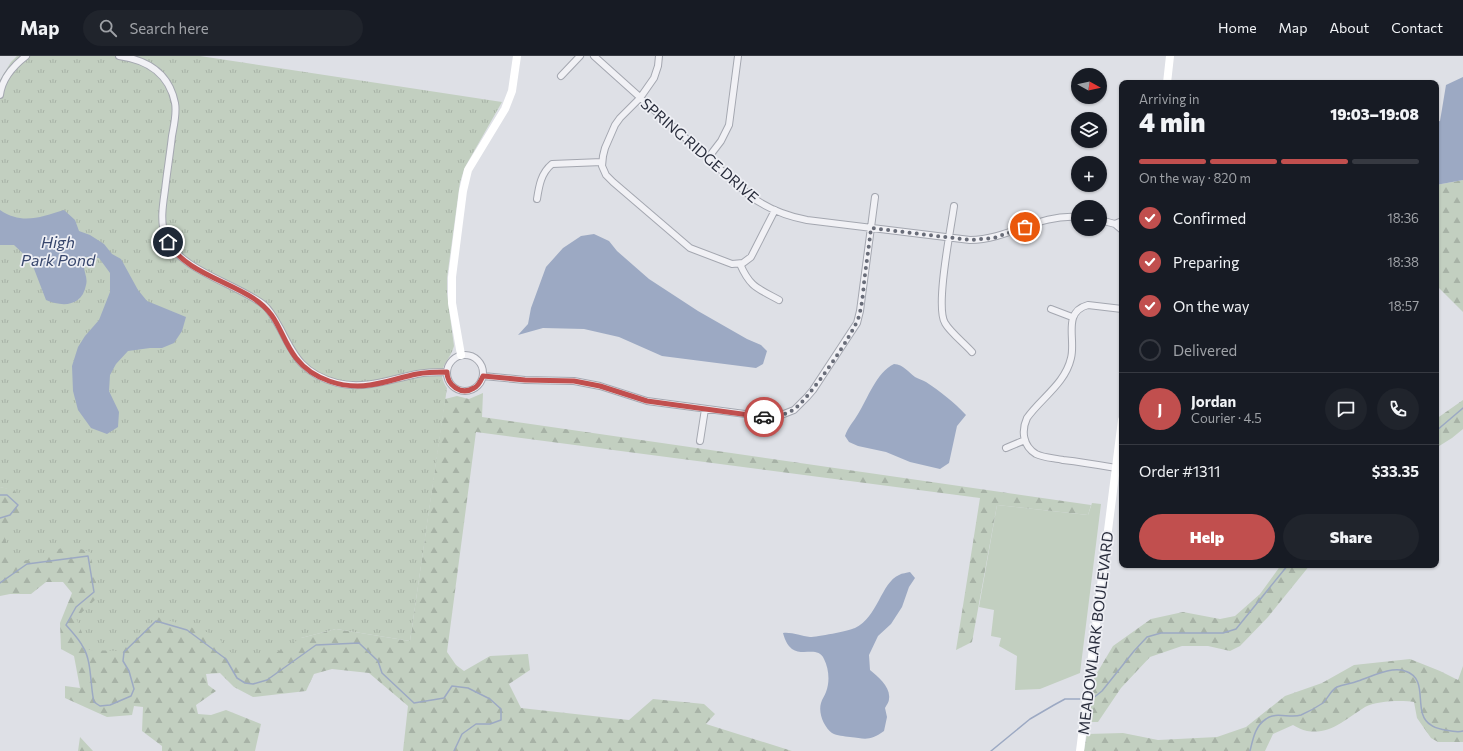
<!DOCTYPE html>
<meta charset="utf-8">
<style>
body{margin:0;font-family:Commissioner,sans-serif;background:#20242c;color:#f1f3f6;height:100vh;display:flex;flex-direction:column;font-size:15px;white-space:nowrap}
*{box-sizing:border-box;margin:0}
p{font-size:13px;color:#9ea1a6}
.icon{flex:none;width:22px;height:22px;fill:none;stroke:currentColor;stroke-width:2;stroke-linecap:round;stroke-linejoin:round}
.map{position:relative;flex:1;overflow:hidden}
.sheet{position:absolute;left:1119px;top:24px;width:320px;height:488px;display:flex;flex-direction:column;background:#171b24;border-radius:8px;box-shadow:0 1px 3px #0004}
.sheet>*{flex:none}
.needle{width:26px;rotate:98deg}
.buttons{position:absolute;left:1071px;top:12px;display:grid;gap:8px}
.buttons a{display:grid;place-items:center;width:36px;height:36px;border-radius:50%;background:#171b24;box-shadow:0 1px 3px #0004;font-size:20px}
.pin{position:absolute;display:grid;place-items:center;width:34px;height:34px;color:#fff;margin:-17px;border:2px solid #fff;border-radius:50%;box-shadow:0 1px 4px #0007}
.courier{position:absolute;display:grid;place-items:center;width:40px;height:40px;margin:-20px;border:3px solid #c14f4e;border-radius:50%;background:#fff;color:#222;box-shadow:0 1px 5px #0007}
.head em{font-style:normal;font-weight:800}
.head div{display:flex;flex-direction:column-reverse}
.head{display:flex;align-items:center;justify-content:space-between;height:68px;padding:0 20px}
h1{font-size:26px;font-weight:800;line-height:30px}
.bar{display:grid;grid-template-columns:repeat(4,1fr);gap:6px 4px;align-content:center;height:48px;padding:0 20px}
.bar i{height:5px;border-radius:3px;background:#363941}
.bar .active{background:#c14f4e}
.bar p{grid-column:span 4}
.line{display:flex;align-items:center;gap:10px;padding:0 20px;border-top:1px solid #363941}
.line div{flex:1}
.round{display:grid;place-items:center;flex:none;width:42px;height:42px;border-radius:21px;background:#20242c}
ol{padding:0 20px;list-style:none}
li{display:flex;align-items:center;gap:12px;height:44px}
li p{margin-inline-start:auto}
li .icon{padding:4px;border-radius:50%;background:#c14f4e;color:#fff;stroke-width:4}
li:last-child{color:#9ea1a6}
li i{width:22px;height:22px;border:2px solid #363941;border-radius:50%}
.button{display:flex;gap:8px;margin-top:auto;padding:8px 20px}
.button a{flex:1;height:46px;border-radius:24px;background:#c14f4e;color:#fff;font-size:16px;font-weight:800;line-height:46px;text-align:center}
.button a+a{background:#20242c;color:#f1f3f6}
header{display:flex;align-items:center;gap:24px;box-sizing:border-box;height:56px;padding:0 20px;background:#171b24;border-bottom:1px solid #363941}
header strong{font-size:19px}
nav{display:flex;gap:22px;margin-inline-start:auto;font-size:14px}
.search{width:280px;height:36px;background:#20242c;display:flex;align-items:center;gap:10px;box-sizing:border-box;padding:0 14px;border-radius:22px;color:#9ea1a6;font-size:15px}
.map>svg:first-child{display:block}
</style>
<header>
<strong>Map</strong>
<div class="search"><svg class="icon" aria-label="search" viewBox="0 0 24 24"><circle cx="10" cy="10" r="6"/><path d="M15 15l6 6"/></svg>Search here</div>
<nav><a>Home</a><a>Map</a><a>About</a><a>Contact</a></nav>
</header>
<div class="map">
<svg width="1463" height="695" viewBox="0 0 1463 695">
<defs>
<pattern id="forest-firs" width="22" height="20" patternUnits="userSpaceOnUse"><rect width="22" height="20" fill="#c2cfc0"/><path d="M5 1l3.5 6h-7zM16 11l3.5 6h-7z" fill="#a7b2a6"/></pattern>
<pattern id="park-tufts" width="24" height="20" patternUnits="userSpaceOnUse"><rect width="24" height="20" fill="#c2cfc0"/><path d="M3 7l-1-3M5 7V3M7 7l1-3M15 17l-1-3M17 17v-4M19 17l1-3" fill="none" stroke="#a7b2a6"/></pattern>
</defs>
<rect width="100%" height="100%" fill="#dee0e6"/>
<!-- grass -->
<path fill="#c2cfc0" d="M1092,447L1101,448L1080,617L1040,633L1015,634L1017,600L999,590L1001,582L991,580L994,554L979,551L997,449L1088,459Z"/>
<!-- forest -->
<path fill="url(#forest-firs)" d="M1463,124V256L1439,232L1436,228V129Z
M483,337L482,361L1091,449L1088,459L997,449L972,586L956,594L980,442L476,376L447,596L456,609L464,615L490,600L528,598L530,614L509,628L521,652L629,664L653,643L704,648L715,658L706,668L792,695H403L408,650L369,617L332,613L314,618L306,635L253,641L234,631L220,617L206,618L208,629L216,635L196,649L198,658L211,659L226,654L261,668L255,695H162V690L142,675L143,651L134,650L132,659L107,661L65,642V630L80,632L74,600L61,593L60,567L72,537L63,526H46L31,538H10L0,540V431L15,434L96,488L178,559L301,582L336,573L410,585L445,343L457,340L469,343Z
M1463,344V373L1452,382L1436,392V363Z
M1281,509H1310L1268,561L1240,590L1230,595L1208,590H1182L1150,601L1121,632L1098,666H1087L1094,622L1113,590L1151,563L1183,556L1220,563L1235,560L1260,538Z
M1410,603L1440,615L1458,624L1463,610V686H1438L1431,682L1417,662L1414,646C1401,644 1376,645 1365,651C1347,662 1331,679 1307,675C1302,674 1297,671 1293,669L1273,678L1265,695H1084L1087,678L1123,677L1158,684L1217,681L1246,671L1285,640L1322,627L1354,609Z
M80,681L93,695H78Z"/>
<!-- park -->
<path fill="url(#park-tufts)" d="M17,0H200L502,46L465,111L460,126L447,222V238L454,290C449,308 434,312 447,332L410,585L336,573L301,582L265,603L233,599L216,579L158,561L119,595L89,594L76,562L99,540L90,496L69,489L33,503L12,507L2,471L26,456L15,435L0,431V24L11,6Z"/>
<!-- water -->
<path fill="#9ca9c3" d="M1463,21V124L1436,129V66L1440,65L1446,29Z
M0,154C22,169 41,161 64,154L75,164L79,175L90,179L104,188L112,198L121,203L138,234L147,245L186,261L182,275L174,287L162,292H150L128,295L116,308L110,319L109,335L119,356L118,371L107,378L91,372L78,354L73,335L72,310L78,291L85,280L99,264L110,236V217L99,202L85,201C85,204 84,207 84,210C84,217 88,222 86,229C82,251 62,251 46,244L31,205L14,189H0Z
M594,178L609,185L617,195L649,223L698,255L747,283L761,289L767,295L763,308L756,312L662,300L619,281L584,273L543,272L518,279L528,268L531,252L546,211L563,192L581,180Z
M894,308C904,309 907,315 915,321C918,323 923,324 926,326C941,336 954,346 966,359L957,370L949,407L940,413L910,406L886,396L858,390L849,386L845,380C848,371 854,365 858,358C868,342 876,317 894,308Z
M910,516L915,522L909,531L902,551L891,568L878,580L869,599L870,614C878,621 891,631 889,643C889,646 886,650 885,652L887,661L884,675C870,685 866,683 850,681C844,680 837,680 832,677C824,671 818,657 821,647C822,643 825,639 826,636C830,626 829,613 824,603C816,585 792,611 783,577C792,576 801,580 810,581C817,581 848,575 855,572C878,561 881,527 899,519C902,517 907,517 910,516Z"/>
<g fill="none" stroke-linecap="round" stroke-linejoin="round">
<!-- stream -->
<path stroke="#9ca9c3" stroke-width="1.5" d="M1436,375L1463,352
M0,439H7L18,449L10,459L0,462
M0,527L27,508L88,500L94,536L76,551L66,569C72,576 79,583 83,591C92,605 90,630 94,646L100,650L110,649L131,640L134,633L129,615L123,605L124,596L156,565L187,574L226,603L237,622L245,627L253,628L267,624L316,589L359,587L378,605L382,617L414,647L444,642L452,630L468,632L490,643L501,653V664L490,668H476L462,678L454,695
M1092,643L1102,635L1134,595L1147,581L1161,577H1223L1236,573L1288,509
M991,695L1030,663L1054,649L1065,643H1081
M1250,695C1253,683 1255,670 1266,663C1276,655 1290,663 1301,659C1308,656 1317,651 1323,647C1328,642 1331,634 1337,631C1344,628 1351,628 1358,625C1371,621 1391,610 1405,615C1431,623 1411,657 1431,669C1434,672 1441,673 1445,674C1450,675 1458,677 1463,675"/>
<!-- street casing -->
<g stroke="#a4a7b0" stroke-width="8">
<path id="street" d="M119,0C148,4 169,17 175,47C177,57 174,69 172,80C170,98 167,116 165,134C163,148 160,165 165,179C177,214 236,227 264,249C271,255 276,265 281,274C295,302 304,318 337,327C365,334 391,323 417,318C427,316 437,316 447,316
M594,0L749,139C766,152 786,160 807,164L970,184C1010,183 1038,158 1078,161
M659,0L658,10L654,22L640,42L620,62L615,69L605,92L603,100L602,110L606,119L613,126L690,192L732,208L743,207L751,201L775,154
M561,20L580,0
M0,39C2,22 13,10 26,0
M708,102L721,85L729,69L738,0
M537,143C539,130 541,117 552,108L602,106
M954,150C951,172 935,251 945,267C950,276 964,287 972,296
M1100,164L1115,168
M1122,165L1115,168L1122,174
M740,208C750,231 757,232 779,244
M1051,253L1072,261
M447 317a18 18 0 1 1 36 0a18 18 0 1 1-36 0Z
M483,320L525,324L574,325L600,330L647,345L768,361H776L794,354L807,341L813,334L857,267L860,255L875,141
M700,385L705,353
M1006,392L1025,384
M1116,412C1099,409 1081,406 1063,404C1055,402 1044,402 1036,398C1023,390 1021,375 1027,362C1041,342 1065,328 1071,302C1076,283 1062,256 1088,249L1122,253"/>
</g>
<!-- street -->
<use href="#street" stroke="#f1f1f5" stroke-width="6"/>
<!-- secondary -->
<path stroke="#fff" stroke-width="8" d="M1167,27L1170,0
M461,299L452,247V221L463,135L468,114L505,53L512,35L517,0
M1080,695L1122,364"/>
</g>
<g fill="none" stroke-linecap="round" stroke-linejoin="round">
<!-- done -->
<path stroke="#686c78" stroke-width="4" stroke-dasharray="0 7.2" d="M764,361C775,362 784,359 793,354C807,346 855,276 859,260C862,249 863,238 864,227C866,209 869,191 871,172L970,184L994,182L1025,171"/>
<!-- route -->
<path stroke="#c14f4e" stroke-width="5" d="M168,186C183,214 227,225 253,242C280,259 279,280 296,302C313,324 344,333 370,329C386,327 401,321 417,318C427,316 437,316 447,316C447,329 461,340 474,332C479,330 481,324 483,320L525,324L574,325L600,330L647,345L764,361"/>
</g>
<g text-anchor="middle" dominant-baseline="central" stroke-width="3.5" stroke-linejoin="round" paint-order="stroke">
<!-- street labels -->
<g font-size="15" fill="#292d3c" stroke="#eeeff4">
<text transform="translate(700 94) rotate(41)">SPRING RIDGE DRIVE</text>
<text transform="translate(1095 577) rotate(-83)">MEADOWLARK BOULEVARD</text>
</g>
<!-- water labels -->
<g font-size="16" font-style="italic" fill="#37466c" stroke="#eeeff4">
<text x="58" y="185">High<tspan x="58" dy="18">Park Pond</tspan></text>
</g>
</g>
</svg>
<div class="buttons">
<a><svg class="needle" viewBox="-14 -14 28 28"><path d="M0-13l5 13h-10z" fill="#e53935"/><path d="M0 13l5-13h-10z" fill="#9ea1a6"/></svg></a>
<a><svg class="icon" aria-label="layers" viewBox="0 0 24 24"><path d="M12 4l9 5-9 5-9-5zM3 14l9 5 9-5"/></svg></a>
<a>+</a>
<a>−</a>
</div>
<div class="pin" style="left:1025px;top:171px;background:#ea580c"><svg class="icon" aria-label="bag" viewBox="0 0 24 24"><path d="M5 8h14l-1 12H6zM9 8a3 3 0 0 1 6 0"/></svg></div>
<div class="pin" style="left:168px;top:186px;background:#1f2937"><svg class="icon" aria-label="home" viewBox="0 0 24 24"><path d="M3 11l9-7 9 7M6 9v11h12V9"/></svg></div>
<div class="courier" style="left:764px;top:361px"><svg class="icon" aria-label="car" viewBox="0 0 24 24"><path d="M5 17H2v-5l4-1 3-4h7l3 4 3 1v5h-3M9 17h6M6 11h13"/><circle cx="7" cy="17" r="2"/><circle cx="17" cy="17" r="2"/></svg></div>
<section class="sheet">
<div class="head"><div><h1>4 min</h1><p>Arriving in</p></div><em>19:03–19:08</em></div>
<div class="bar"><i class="active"></i><i class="active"></i><i class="active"></i><i></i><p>On the way · 820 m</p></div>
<ol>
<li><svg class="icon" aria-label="check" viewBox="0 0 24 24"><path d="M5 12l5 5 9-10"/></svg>Confirmed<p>18:36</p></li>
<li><svg class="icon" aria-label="check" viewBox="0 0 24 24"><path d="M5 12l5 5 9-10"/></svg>Preparing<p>18:38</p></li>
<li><svg class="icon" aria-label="check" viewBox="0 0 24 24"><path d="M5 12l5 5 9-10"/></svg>On the way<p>18:57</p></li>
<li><i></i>Delivered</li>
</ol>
<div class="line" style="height:72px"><b class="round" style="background:#c14f4e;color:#fff">J</b><div><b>Jordan</b><p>Courier · 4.5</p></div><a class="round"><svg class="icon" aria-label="chat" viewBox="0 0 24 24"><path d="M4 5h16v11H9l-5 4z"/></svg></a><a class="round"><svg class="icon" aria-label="phone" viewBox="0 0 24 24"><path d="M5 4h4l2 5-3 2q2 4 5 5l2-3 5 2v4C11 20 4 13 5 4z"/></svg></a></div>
<div class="line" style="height:52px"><div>Order #1311</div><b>$33.35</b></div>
<div class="button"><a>Help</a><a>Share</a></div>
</section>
</div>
